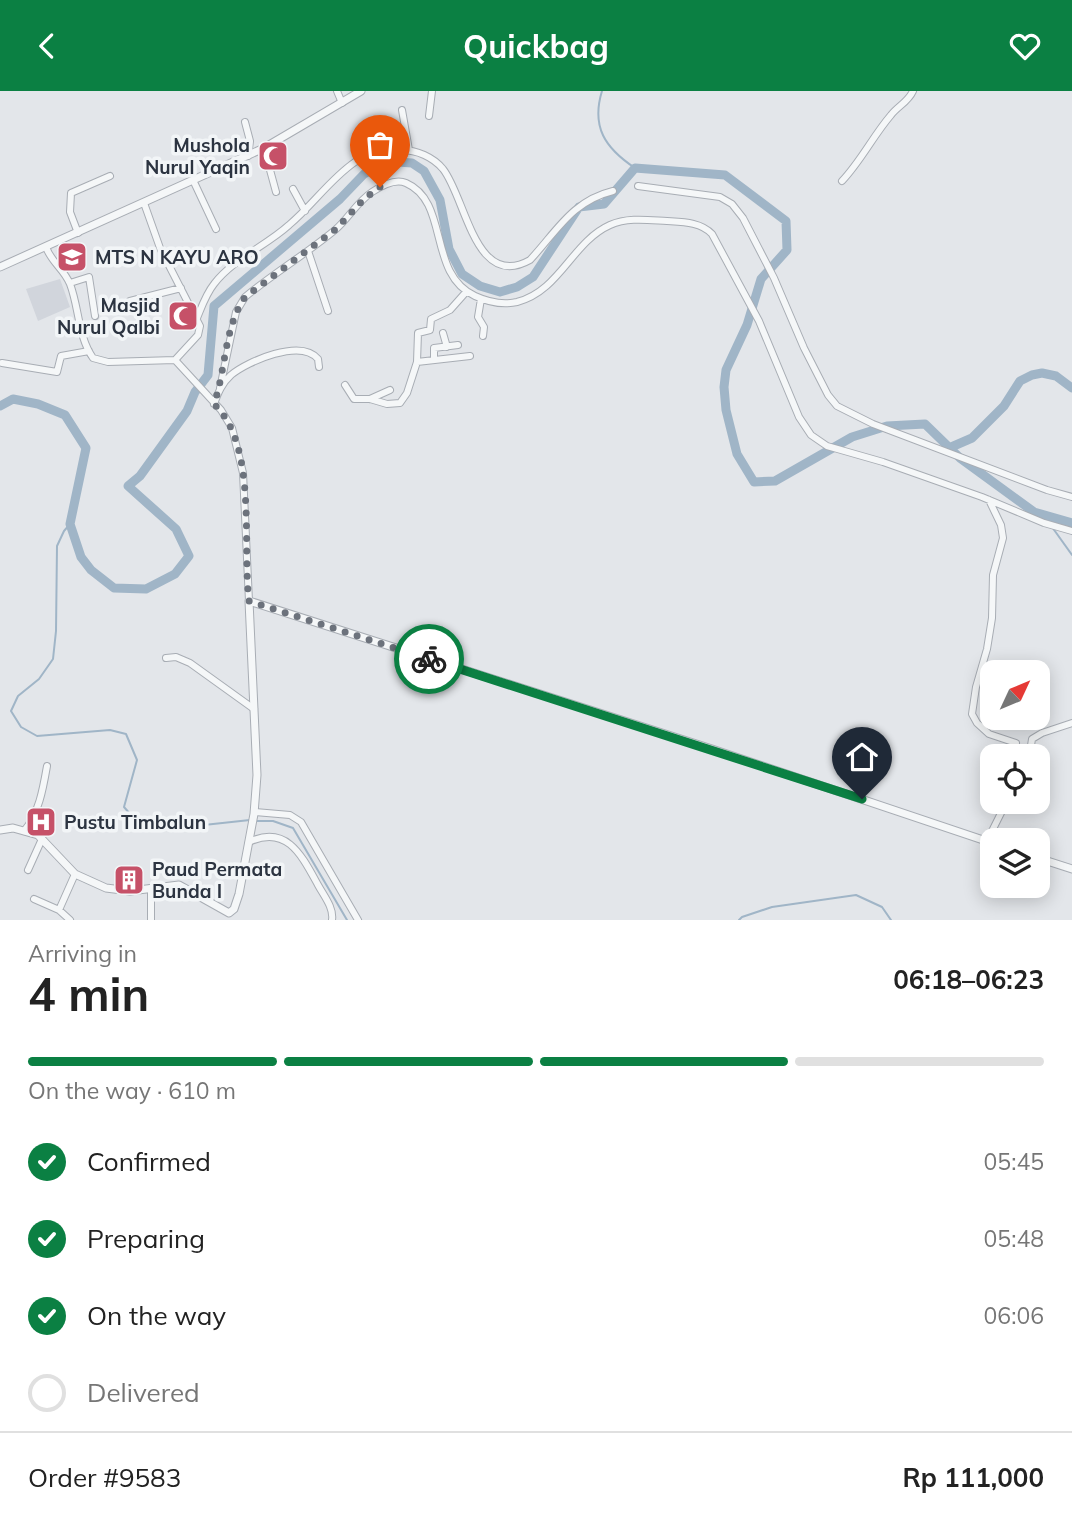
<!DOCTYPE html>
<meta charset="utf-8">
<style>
body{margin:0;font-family:Mulish,sans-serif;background:#f6f6f6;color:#222;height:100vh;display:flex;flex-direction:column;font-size:26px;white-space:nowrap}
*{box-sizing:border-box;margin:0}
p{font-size:23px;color:#767676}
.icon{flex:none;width:38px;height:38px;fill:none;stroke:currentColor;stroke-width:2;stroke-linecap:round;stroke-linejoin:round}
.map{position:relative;height:829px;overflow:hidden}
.drawer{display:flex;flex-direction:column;background:#fff;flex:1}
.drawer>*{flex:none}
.needle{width:46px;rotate:46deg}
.buttons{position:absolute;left:980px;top:569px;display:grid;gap:14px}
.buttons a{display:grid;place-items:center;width:70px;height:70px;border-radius:14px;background:#fff;box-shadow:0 4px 18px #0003;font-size:35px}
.pin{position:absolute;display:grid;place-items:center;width:60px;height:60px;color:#fff;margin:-72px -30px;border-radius:50% 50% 50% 0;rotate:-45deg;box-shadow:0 0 7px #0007}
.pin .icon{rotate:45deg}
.courier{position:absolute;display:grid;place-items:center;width:70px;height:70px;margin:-35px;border:5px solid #0b8043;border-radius:50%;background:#fff;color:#222;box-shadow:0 2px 9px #0007}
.overview em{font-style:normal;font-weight:700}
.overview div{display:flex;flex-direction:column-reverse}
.overview{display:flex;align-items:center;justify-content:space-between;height:119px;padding:0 28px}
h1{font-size:46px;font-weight:700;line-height:52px}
.bar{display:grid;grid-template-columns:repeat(4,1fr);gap:10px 7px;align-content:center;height:84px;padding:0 28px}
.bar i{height:9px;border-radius:5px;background:#e0e0e0}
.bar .on{background:#0b8043}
.bar p{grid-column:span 4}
.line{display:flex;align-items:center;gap:18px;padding:0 28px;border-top:2px solid #e0e0e0}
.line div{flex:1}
ol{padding:0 28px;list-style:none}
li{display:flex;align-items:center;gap:21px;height:77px}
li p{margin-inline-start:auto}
li .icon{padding:7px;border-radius:50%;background:#0b8043;color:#fff;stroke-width:4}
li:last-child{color:#767676}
li i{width:38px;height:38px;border:4px solid #e0e0e0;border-radius:50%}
header{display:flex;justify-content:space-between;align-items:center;height:91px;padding:0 28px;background:#0b8043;color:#fff;font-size:32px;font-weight:700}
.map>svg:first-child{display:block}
</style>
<header><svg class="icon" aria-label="back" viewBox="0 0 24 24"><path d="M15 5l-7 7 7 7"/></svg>Quickbag<svg class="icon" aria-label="heart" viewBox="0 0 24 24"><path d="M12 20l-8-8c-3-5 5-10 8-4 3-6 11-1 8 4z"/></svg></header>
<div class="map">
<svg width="1072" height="829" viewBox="0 0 1072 829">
<rect width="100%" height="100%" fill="#e3e6ea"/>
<!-- built -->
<path fill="#d1d5dc" d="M60,188L70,216L38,230L26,198Z"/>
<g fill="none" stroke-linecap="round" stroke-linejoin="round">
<!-- stream -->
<path stroke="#a0b5c7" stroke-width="2" d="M602,0C591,36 605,57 635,77
M1042,424L1046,429
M70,433L64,440L57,455L56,540L53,568L39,588L18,605L11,620L21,636L37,645L110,639L126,643L137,669L124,716L137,731L167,738L250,729
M1052,436L1072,464
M256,730H273L293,737L347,829
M739,829L742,826L772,816L856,804L882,816L891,829"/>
<!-- river -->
<path stroke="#a0b5c7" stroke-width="9" d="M0,315L13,308L38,313L65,324L86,357L70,433L81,466L91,479L114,497L146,498L175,483L189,465L176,438L128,395L140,385L187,320L195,301L208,284L214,215L340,108L364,83L383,73L398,71L412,72L424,80L440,109L449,158L462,183L480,195L500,201L517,196L533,186L579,116L604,113L635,77L725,84L786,130L787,159L761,188L747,234L726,279L724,296L726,319L737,363L754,391L775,390L852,346L887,335L925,333L960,367L1034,421L1072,432
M949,357L972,347L1004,315L1020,290L1032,284L1042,282L1056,285L1072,297"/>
<!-- minor casing -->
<g stroke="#a8adb4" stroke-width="8">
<path id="minor" d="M337,0L342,12
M402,19L409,59
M429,25L432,0
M245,31L250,50L248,65
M377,37L379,62
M264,57L276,101
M193,89L216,138
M842,90C861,70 873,45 891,24C898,15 908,11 913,0
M638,95L720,106L732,113L743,127L774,187L804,257L828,304L837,315L873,333L1047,399L1072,406
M293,98L305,120
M78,142L70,121L71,102L110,85
M46,156C51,171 64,178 70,193C79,216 78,246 93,267L108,271L175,269L198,244L200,235L160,157L144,112
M308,160L328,220
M70,192L89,186L95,225
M481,208L478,226L484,236L483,245
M130,210L181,197
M197,227C202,215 206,203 214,193C233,168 266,155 289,134C312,115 330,88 355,71C368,63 385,59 401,59C417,59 433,66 443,78C466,107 475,200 530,169C557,140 572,110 613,100
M443,242L447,256
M175,269L221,319L232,337L243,382L249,510
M434,269V257L458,254
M417,271L418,242L430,239L431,228L450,219L466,201
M2,272L57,281L61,265L89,260
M345,294L354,308H370L387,313L400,312L407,302L417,271L470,265
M220,297L236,221L245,206C274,182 306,163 335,139C348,128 357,111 372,101C381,95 395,87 406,92C450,111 427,183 475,205C488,211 503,214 517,211C560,200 572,151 610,134C628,126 648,129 667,130C683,131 701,131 712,143L759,230L799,326L811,344L827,355L883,371L982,406L1044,432L1072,440
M370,308L390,299
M214,313C218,302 222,292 231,284C248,270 301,247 318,268L319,276
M989,409L1001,434L1003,447L993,484L992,527L987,558L976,596L972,623L977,632L989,643L1016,652L1012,665
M166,567L176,566L190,572L254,618
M1025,665L1030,661L1032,648L1042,642L1072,632
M255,721L290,724L301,731L358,829
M24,740C39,722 43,698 47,675
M987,750L1007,710
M249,751C287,733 302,765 318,794C324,805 334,817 332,829
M28,779L42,748
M151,797V829
M34,808L59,819L75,783
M59,819L70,829"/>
</g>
<!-- tertiary casing -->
<g stroke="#a8adb4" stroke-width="9">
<path id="tertiary" d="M0,176L264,57L361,0
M0,739L13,737L38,744L75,783L106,797L130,800L179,794L229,822L234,818L239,803L254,723L257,684L249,510L712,658L992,752
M1038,767L1072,778"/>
</g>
<!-- minor -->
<use href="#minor" stroke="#f5f7f8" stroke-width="6"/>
<!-- tertiary -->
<use href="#tertiary" stroke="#f5f7f8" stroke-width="7"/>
</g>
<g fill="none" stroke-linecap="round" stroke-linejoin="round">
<!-- done -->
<path stroke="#6c727c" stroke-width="7" stroke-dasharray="0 12.6" d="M380,96L364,108L336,138L245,206C224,236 226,279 214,313C258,354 242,454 249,510L429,568"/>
<!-- route -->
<path stroke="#0b8043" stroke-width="9" d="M429,568L862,708"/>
</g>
<!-- icons -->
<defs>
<g id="mosque-square" transform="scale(1.575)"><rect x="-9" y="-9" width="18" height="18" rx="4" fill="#c65168" stroke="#f2f5f7"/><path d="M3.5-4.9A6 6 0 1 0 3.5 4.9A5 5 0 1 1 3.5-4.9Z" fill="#fff"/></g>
<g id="school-square" transform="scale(1.575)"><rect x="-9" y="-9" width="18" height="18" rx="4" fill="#c65168" stroke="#f2f5f7"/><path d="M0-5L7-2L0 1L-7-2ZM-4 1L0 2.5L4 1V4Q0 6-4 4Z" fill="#fff"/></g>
<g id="hospital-square" transform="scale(1.575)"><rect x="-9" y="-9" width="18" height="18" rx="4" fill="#c65168" stroke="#f2f5f7"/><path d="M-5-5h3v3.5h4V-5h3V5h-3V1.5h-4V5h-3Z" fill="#fff"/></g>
<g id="building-square" transform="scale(1.575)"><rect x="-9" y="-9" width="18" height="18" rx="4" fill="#c65168" stroke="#f2f5f7"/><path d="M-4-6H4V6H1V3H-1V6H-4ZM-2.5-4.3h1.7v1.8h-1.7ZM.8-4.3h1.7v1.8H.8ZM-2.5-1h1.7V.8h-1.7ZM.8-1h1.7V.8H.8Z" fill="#fff"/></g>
</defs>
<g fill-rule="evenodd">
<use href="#mosque-square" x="273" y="65"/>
<use href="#school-square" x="72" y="166"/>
<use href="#mosque-square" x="183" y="225"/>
<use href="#hospital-square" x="41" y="731"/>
<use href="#building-square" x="129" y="789"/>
</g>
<g text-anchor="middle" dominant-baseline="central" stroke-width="7" stroke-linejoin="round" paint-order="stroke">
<!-- poi labels -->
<g font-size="19" font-weight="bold" fill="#2c3441" stroke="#f2f5f7" text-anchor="start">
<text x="250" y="54" text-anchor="end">Mushola<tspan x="250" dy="22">Nurul Yaqin</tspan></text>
<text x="95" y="166">MTS N KAYU ARO</text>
<text x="160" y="214" text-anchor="end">Masjid<tspan x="160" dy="22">Nurul Qalbi</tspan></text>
<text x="64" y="731">Pustu Timbalun</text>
<text x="152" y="778">Paud Permata<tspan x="152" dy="22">Bunda I</tspan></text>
</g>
</g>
</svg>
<div class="buttons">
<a><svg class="needle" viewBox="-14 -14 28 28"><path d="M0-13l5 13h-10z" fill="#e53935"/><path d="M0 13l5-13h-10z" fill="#767676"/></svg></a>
<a><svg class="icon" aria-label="locate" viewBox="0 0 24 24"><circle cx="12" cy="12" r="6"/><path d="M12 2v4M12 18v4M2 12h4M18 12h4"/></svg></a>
<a><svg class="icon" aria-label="layers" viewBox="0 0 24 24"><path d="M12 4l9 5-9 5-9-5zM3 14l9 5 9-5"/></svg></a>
</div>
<div class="pin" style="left:380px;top:96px;background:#ea580c"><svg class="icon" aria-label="bag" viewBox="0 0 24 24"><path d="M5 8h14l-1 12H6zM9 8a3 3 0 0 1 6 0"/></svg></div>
<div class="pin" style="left:862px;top:708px;background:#1f2937"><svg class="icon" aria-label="home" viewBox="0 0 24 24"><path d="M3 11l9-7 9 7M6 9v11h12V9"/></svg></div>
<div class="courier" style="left:429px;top:568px"><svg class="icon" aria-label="bike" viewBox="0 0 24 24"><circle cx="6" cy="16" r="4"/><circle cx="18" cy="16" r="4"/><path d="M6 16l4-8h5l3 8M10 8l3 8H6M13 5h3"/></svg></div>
</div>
<section class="drawer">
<div class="overview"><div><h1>4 min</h1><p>Arriving in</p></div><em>06:18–06:23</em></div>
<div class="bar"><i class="on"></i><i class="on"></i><i class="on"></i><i></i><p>On the way · 610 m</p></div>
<ol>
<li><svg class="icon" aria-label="check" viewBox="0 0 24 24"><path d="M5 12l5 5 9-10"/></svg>Confirmed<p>05:45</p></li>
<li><svg class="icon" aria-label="check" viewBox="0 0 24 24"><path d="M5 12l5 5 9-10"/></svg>Preparing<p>05:48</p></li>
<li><svg class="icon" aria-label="check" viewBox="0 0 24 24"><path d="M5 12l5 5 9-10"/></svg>On the way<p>06:06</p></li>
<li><i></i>Delivered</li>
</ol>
<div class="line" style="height:91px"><div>Order #9583</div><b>Rp 111,000</b></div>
</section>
